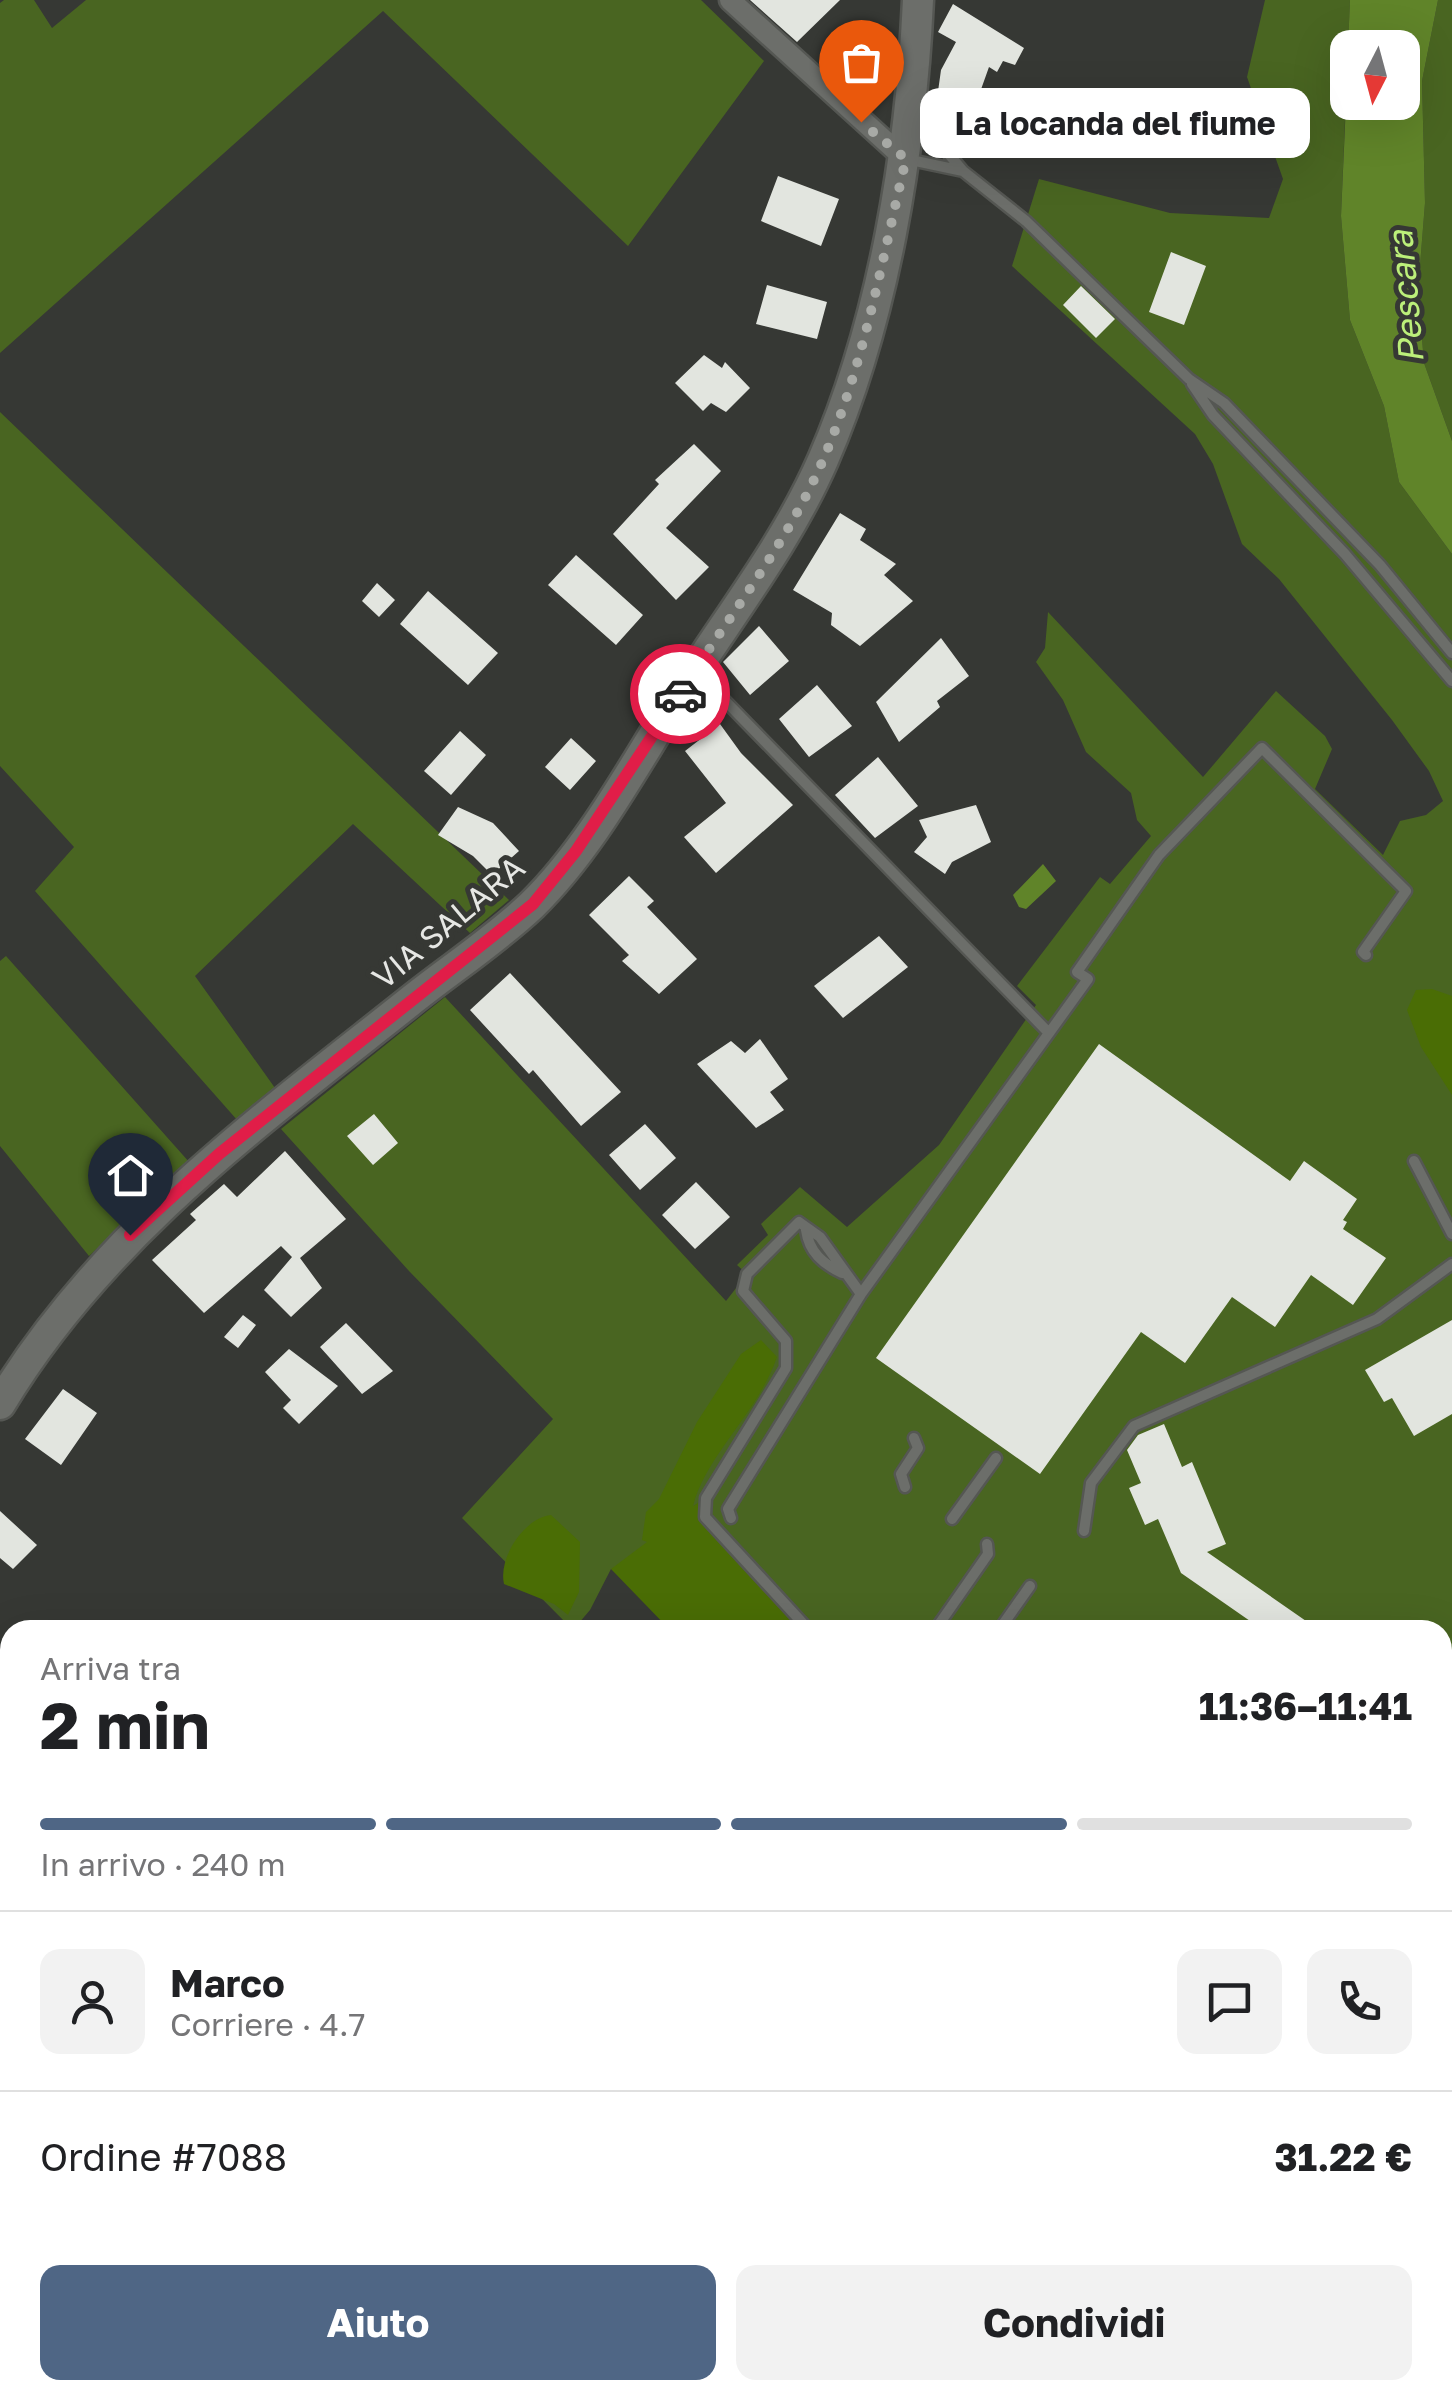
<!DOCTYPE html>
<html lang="it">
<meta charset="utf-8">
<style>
body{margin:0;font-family:"Golos Text",sans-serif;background:#f2f2f2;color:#202124;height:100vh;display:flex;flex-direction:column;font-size:38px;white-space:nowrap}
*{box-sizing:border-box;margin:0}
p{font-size:32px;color:#757577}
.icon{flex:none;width:55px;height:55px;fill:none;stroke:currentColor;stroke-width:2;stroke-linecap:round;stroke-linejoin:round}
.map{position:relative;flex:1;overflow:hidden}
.panel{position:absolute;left:0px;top:1620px;width:1452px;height:780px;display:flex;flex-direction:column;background:#fff;border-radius:30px 30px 0 0;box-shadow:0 10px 40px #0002}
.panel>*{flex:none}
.needle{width:65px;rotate:186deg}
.controls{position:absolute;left:1330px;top:30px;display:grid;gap:20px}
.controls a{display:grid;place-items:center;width:90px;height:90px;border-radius:20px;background:#fff;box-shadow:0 10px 40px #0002;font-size:50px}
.pin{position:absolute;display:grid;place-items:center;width:85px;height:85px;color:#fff;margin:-102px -42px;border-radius:50% 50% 50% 0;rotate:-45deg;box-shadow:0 0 10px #0007}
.pin .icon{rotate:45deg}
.courier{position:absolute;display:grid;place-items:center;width:100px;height:100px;margin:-50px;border:8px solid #e11d48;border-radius:50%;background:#fff;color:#222;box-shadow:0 2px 12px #0007}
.bubble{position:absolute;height:70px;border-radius:20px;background:#fff;box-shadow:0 10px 40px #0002;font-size:32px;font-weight:700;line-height:70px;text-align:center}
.summary em{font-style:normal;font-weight:700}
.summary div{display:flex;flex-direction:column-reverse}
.summary{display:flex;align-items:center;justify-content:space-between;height:170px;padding:0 40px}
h1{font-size:65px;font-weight:700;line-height:75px}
.bar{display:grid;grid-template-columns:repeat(4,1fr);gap:15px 10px;align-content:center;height:120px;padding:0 40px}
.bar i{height:12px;border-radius:8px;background:#e0e0e0}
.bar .selected{background:#4f6685}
.bar p{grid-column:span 4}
.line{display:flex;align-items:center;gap:25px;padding:0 40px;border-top:2px solid #e0e0e0}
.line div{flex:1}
.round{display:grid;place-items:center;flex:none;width:105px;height:105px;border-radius:20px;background:#f2f2f2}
.action{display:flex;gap:20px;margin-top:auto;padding:20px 40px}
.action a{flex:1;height:115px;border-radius:20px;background:#4f6685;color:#fff;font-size:40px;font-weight:700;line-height:115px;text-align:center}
.action a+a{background:#f2f2f2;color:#202124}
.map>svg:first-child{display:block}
</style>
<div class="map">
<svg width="1452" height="2400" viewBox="0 0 1452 2400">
<rect width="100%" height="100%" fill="#363834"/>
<!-- built -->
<path fill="#3e433a" d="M0,2228L10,2236V2390H368V2400H0Z"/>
<!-- green -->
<path fill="#496521" d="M4,0H34L52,28L86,0H701L764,61L628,246L383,11L0,353V3Z
M1265,0H1350L1341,216L1350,320L1384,406L1399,482L1452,554V2400H1263L1255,2390H1442V1630H809L611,1569L590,1610L573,1630L462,1518L553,1419L409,1271L281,1129L445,997L726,1301L747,1274L737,1265L768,1235L761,1224L800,1187L847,1227L939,1145L1036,1005L1017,986L1100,877L1110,884L1151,836L1137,820L1131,793L1086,752L1063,700L1036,662L1045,648L1048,612L1203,777L1276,691L1325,736L1332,749L1315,789L1383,855L1400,821L1426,815L1443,801L1429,771L1392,720L1279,579L1242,544L1213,464L1195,434L1012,266L1039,179L1170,213L1269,218L1283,179L1247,77Z
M1438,0H1452V441L1424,363L1418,290L1425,203L1422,81Z
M0,412L509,900L470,933L353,824L195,976L275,1088L238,1121L35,891L74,847L0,766Z
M6,956L190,1163L89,1256L0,1146V961Z"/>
<!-- forest -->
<path fill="#4a6d05" d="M1432,989L1452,996V1095L1421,1047L1407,1010L1416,990Z
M761,1340L777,1357C757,1415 707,1453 693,1506L706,1498L705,1517L809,1630H670L611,1569L647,1542L642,1540L646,1512L659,1499L697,1422L741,1354Z
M551,1515L580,1542L579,1592L568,1615L554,1604L504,1584C498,1558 524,1518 551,1515Z"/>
<!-- water -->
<path fill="#608429" d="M1350,0H1438L1422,81L1425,203L1418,290L1424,363L1452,441V554L1399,482L1384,406L1350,320L1341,216L1347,80L1348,102H1402V48L1348,47Z
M1043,864L1056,881L1026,909L1019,907L1013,895Z"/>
<!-- building -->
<path fill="#e2e5df" d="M750,0H840L797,42Z
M953,4L1024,48L1015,65L1003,61L997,72L989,67L969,123L935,113L941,70L956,42L938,32Z
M852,41L876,66L851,90L827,66Z
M778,176L839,199L821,246L761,221Z
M1171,252L1206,266L1184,325L1149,312Z
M767,285L827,302L817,339L756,324Z
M1081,286L1115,319L1096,338L1063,305Z
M704,355L722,368L725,362L750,388L726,412L711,403L703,411L675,383Z
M694,444L721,471L666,528L709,567L676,600L613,534L659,484L655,480Z
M840,513L866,529L860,540L896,564L884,575L913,601L860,646L831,625L832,613L793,590Z
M576,555L643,615L616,645L548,585Z
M377,583L395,600L379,617L362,601Z
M428,591L498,653L468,685L400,624Z
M759,626L789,661L750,695L723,662Z
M941,638L969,676L937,701L940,707L899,742L876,702Z
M817,685L852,726L809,757L779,719Z
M720,724L741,753L793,805L716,873L684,837L726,803L685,751Z
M460,731L486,755L451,795L424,771Z
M571,738L596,761L570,790L545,767Z
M878,757L918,806L875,838L835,795Z
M976,805L991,842L952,862L945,874L914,852L927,837L919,820Z
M458,807L493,823L519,851L492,875L473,856L438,835Z
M629,876L654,901L647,907L697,959L659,994L622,961L629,955L589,915Z
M879,936L908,967L843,1018L814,986Z
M510,973L621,1092L581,1126L533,1070L529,1074L470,1010Z
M760,1039L788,1079L770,1092L784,1110L756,1128L697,1064L731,1041L745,1053Z
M1099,1044L1290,1181L1304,1161L1357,1199L1343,1220L1347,1222L1343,1229L1386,1258L1353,1305L1311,1275L1275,1327L1232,1297L1185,1363L1141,1332L1040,1474L876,1358Z
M374,1114L398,1143L373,1165L347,1136Z
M645,1124L676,1158L640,1190L609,1155Z
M285,1151L346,1219L300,1258L322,1288L291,1317L264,1290L292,1257L281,1246L204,1313L152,1260L196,1220L190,1214L224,1184L237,1197Z
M696,1182L730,1217L695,1249L662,1215Z
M243,1315L256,1325L238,1348L224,1337Z
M1452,1320V1414L1414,1436L1392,1398L1384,1402L1365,1370Z
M346,1323L393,1371L362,1394L320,1347Z
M289,1349L338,1386L299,1424L283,1408L291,1400L265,1372Z
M63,1389L97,1413L61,1465L25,1439Z
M1164,1424L1182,1467L1192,1462L1226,1544L1207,1552L1319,1630H1263L1181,1573L1158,1519L1145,1525L1129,1488L1141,1483L1127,1450L1138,1435Z
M0,1511L37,1545L13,1569L0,1558Z"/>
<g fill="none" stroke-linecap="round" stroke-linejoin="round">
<!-- lane casing -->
<g stroke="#555753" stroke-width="15">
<path id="lane" d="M906,159L963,171L942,146L909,133
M963,171L1026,221L1189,379L1224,403L1380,565L1452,653
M1192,384L1213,415L1345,554L1452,681
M699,674L1047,1031
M1414,1161L1452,1234
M806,1230C809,1252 823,1264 842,1273
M905,1487L901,1474L918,1448L914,1438
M731,1518L728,1509L861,1294L1088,979L1077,972L1159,855L1262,748L1406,891L1363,952L1366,955
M952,1519L996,1458
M1084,1531L1091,1483L1134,1426L1377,1319L1452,1264
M809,1630L705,1517L706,1498L786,1368V1341L743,1291L747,1274L799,1222L820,1237L861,1294
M935,1630L988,1554L987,1544
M999,1630L1030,1586
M0,1788L10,1793
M0,1845L10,1849
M1442,2264L1452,2267
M0,2292L10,2300
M120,2390L122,2400
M174,2400L176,2390"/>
</g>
<!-- street casing -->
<g stroke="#555753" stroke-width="25">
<path id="street" d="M730,0L905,159"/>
</g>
<!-- secondary casing -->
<g stroke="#555753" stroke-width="35">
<path id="secondary" d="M0,1404C101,1236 257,1123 408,1003C449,970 494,941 532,905C591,847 633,767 677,698C726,620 786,545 823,460C884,320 911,151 918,0"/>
</g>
<!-- lane -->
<use href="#lane" stroke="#6c6e6a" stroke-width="10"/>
<!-- street -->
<use href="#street" stroke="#6c6e6a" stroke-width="20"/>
<!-- secondary -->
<use href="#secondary" stroke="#6c6e6a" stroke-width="30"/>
</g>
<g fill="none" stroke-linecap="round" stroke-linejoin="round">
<!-- done -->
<path stroke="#a8aaa6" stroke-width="10" stroke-dasharray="0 18" d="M680,694C728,617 787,544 823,460C864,365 882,260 906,159L861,122"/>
<!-- route -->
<path stroke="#e11d48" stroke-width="12" d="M130,1235L219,1154L533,904L576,851L680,694"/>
</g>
<g text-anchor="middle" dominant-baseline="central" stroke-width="10" stroke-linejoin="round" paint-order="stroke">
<!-- street labels -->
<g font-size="32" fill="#e6e7e4" stroke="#363834">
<text transform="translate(448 922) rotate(-40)">VIA SALARA</text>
</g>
<!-- water labels -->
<g font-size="35" font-style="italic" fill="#bcef7a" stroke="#363834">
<text transform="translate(1405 297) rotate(-95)">Pescara</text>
</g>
</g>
</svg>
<div class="controls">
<a><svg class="needle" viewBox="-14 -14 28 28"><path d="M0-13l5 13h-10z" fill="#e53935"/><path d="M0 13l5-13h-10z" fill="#757577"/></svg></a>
</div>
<div class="pin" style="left:861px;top:122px;background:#ea580c"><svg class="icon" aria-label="bag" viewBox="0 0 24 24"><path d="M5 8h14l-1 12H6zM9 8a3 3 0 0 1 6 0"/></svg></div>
<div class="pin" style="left:130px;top:1235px;background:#1f2937"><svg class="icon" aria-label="home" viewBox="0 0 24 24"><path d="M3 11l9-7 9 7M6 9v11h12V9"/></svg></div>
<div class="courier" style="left:680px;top:694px"><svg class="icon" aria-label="car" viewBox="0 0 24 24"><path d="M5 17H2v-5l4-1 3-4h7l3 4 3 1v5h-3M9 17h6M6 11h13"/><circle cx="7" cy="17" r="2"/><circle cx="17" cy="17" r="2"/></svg></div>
<div class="bubble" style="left:920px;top:88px;width:390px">La locanda del fiume</div>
<section class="panel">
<div class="summary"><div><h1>2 min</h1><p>Arriva tra</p></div><em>11:36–11:41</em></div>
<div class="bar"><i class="selected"></i><i class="selected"></i><i class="selected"></i><i></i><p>In arrivo · 240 m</p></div>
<div class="line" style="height:180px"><a class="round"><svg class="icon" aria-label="person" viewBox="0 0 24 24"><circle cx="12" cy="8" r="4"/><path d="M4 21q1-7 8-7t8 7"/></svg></a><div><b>Marco</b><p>Corriere · 4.7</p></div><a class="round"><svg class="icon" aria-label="chat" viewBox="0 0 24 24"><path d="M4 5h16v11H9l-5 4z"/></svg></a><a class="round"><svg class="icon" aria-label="phone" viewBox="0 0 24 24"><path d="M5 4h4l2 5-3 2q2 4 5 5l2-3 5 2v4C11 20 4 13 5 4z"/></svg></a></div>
<div class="line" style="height:130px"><div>Ordine #7088</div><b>31.22 €</b></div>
<div class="action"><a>Aiuto</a><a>Condividi</a></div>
</section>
</div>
